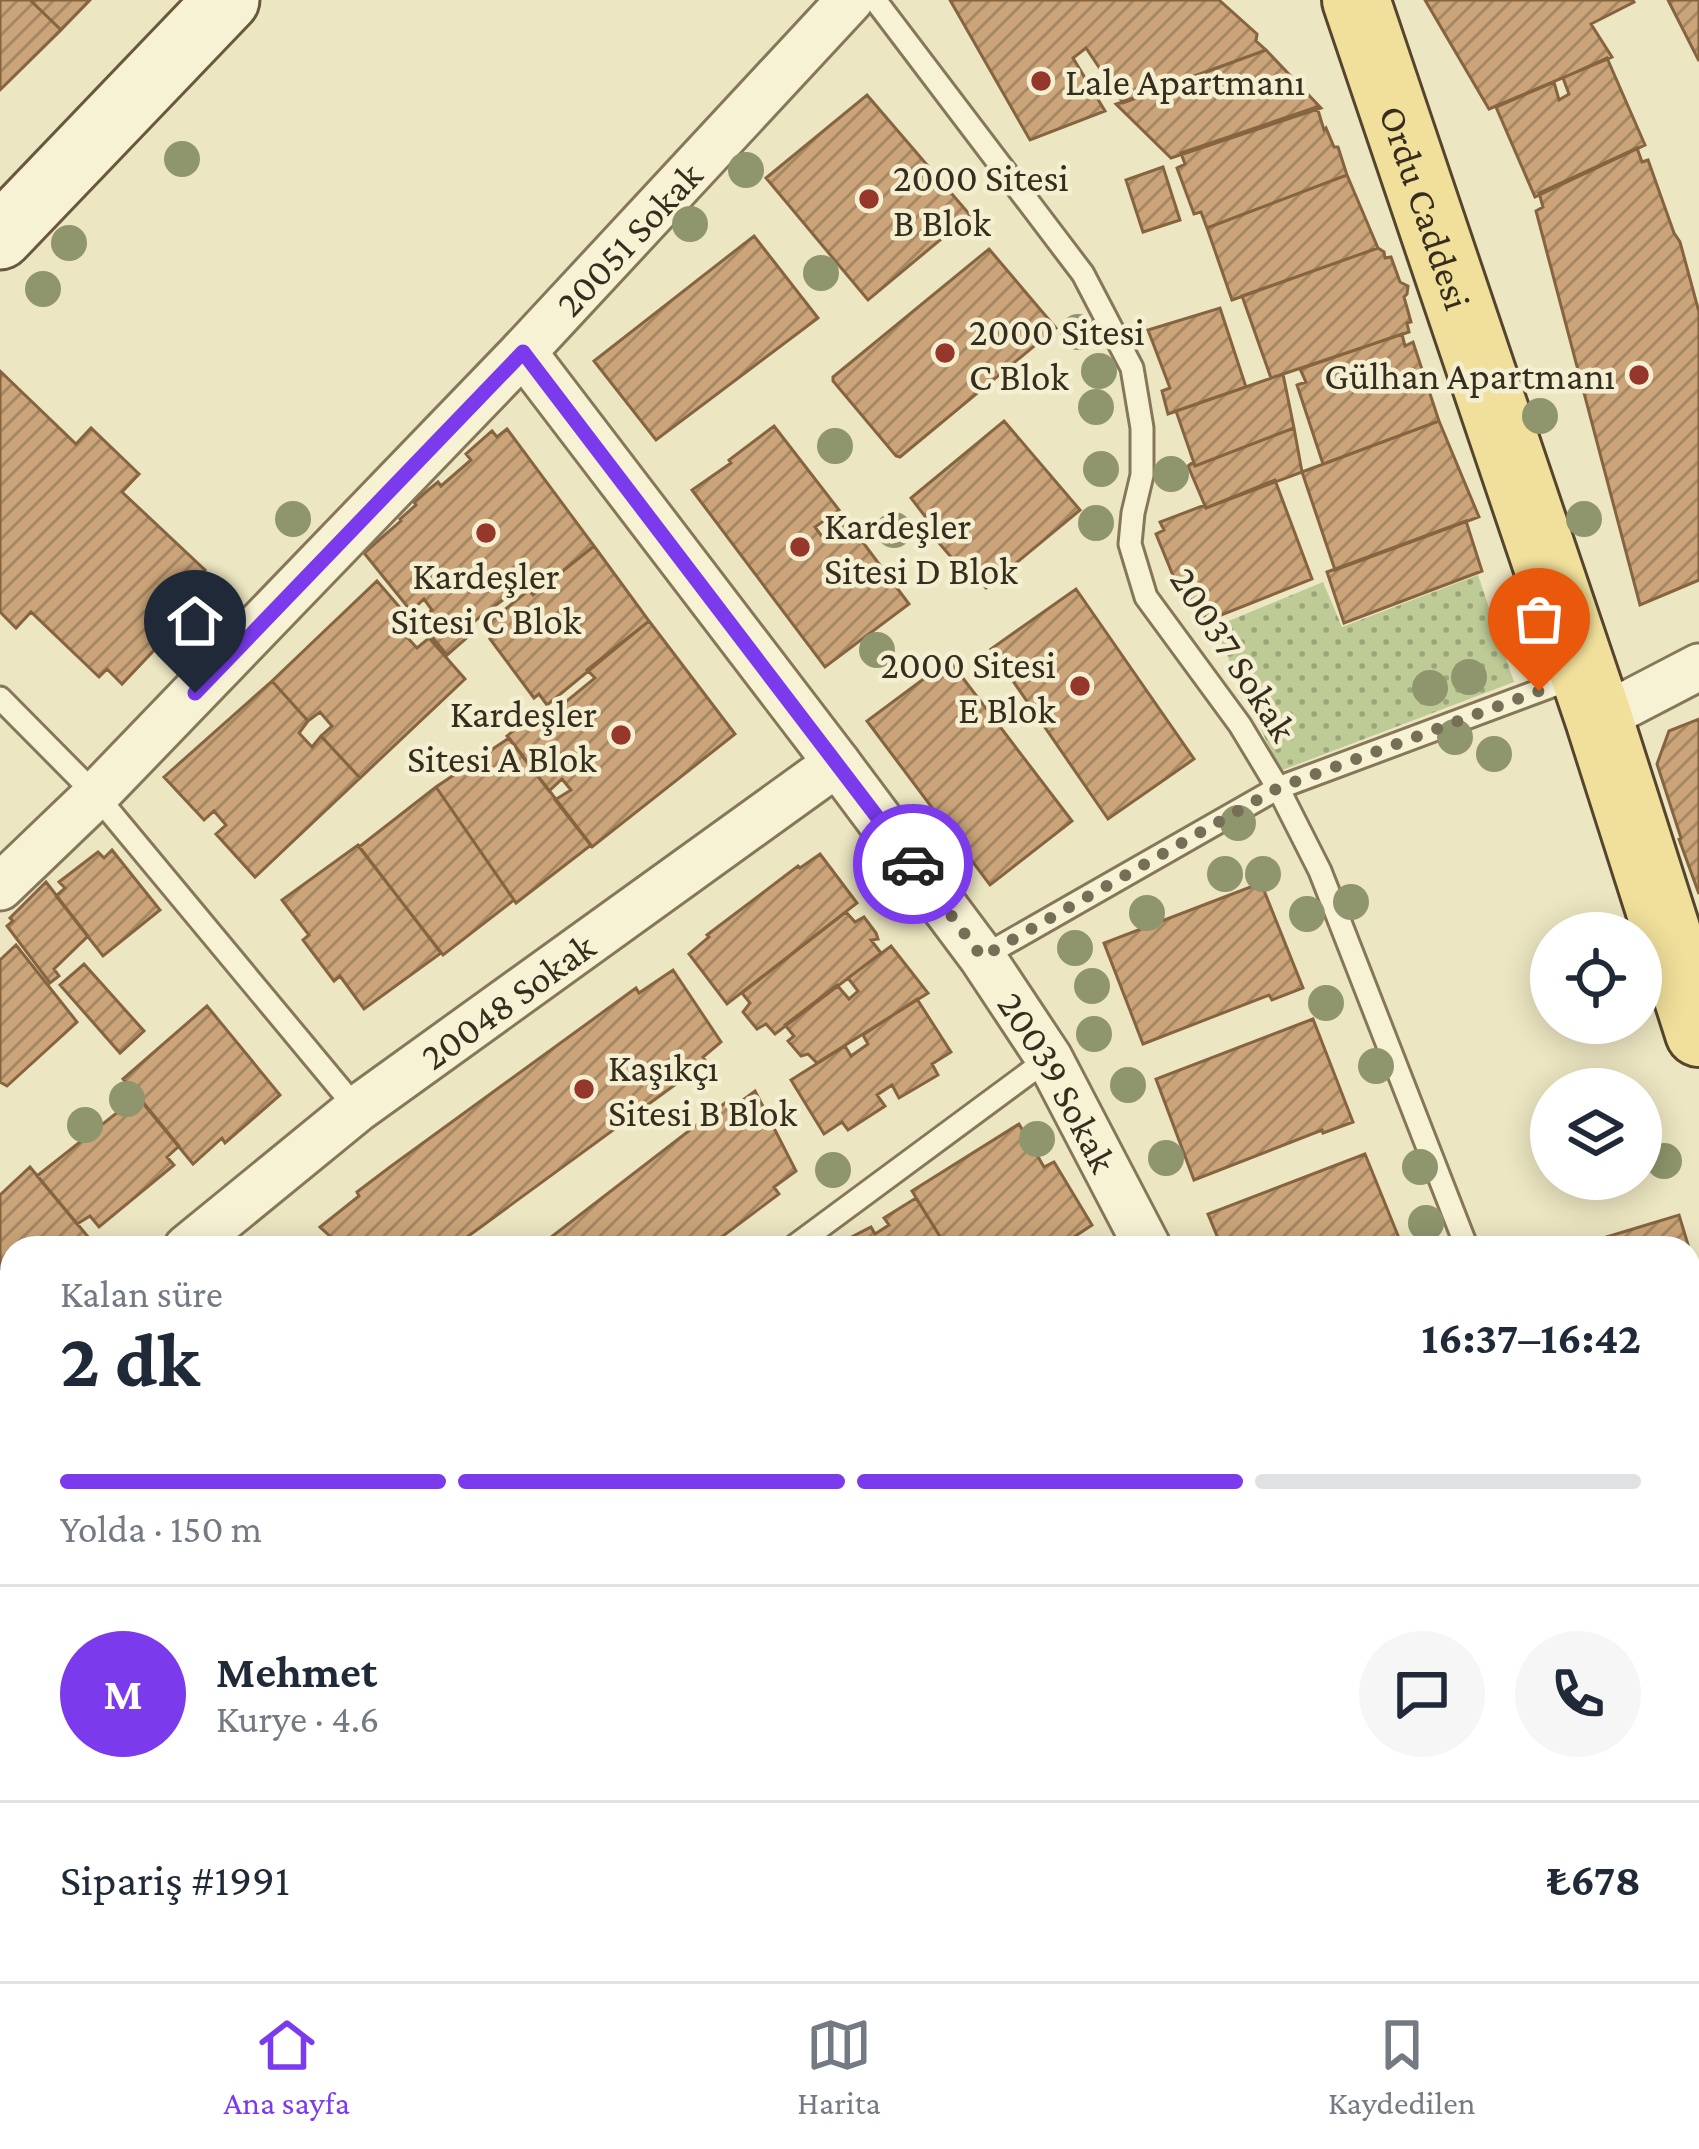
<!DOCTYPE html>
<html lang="tr">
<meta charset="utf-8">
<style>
body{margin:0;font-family:"Crimson Pro",serif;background:#f6f6f7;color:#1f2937;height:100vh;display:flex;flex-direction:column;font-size:45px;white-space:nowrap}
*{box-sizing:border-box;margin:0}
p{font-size:39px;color:#747a83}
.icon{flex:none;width:66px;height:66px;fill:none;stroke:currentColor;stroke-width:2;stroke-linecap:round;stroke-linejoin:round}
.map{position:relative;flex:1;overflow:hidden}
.panel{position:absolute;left:0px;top:1236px;width:1701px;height:747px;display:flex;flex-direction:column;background:#fff;border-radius:36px 36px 0 0;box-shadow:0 6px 30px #0003}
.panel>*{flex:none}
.tools{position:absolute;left:1530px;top:912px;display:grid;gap:24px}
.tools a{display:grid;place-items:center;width:132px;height:132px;border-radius:50%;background:#fff;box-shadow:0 6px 30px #0003;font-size:60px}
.pin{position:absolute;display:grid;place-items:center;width:102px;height:102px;color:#fff;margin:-123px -51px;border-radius:50% 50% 50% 0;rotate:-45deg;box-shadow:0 0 12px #0007}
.pin .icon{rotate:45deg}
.courier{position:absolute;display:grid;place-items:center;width:120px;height:120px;margin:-60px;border:9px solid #7c3aed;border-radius:50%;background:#fff;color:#222;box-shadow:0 3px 15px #0007}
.summary em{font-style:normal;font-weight:700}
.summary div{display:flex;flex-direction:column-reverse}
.summary{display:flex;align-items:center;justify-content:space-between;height:204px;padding:0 60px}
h1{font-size:78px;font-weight:700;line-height:90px}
.bar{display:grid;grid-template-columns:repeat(4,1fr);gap:18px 12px;align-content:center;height:144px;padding:0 60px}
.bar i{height:15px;border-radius:9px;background:#e0e1e3}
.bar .on{background:#7c3aed}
.bar p{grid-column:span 4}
.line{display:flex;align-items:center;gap:30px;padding:0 60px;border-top:3px solid #e0e1e3}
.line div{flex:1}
.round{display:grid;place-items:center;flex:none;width:126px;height:126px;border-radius:63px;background:#f6f6f7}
.menu{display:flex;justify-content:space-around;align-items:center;height:168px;border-top:3px solid #e0e1e3;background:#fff;font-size:33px;color:#747a83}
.menu a{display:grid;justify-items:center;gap:6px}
.menu .on{color:#7c3aed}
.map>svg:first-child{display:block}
</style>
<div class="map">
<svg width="1699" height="1981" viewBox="0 0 1699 1981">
<defs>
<pattern id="grass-dots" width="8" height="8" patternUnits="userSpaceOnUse" patternTransform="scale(3)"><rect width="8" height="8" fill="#becb97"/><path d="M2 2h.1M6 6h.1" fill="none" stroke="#9ba57b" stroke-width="1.8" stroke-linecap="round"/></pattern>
<pattern id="building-hatch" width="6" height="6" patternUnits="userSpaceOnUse" patternTransform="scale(3)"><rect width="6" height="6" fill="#cba579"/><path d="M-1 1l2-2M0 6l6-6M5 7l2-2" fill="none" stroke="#a68763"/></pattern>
</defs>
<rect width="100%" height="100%" fill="#ede6c2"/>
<!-- grass -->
<path fill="url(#grass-dots)" d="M1478,575L1514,682L1280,771L1214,627L1323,582L1342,627Z"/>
<!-- building -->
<path fill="url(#building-hatch)" stroke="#866440" stroke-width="3" d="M0,0H30L61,30L0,90Z
M30,0H90L61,30Z
M950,0H1219L1257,34L1256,41L1266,50L1123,103L1086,48L1073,58L1105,111L1030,140Z
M1425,0H1633L1634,2L1591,24L1612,57L1489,109Z
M1668,0H1699V61Z
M1266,50L1321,108L1171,158L1116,104Z
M1607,58L1645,145L1535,197L1496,107L1554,82L1559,100L1569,94L1563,78Z
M867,95L970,215L868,300L766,178Z
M1317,107L1324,130L1326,128L1334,147H1338L1347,175L1207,228L1201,212L1194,214L1177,168L1185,164L1181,153Z
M1637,148L1642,162L1648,160L1674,233L1680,242L1699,312V580L1640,605L1536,211L1543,207L1539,193Z
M1163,167L1180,220L1143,232L1126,180Z
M1347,175L1378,248L1232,300L1207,228Z
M754,236L818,318L656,440L594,361Z
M1378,248L1384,252L1385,258L1391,257L1400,282L1408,286L1407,294L1404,297L1411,322L1407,323L1409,332L1271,378L1242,296Z
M989,249L1056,328L900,457L896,456L833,381V377Z
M1220,308L1246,387L1168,414L1162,391L1170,388L1148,330Z
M1402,334L1405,346L1413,342L1439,421L1323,464L1297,385L1306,382L1300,369Z
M0,371L76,444L91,428L139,474L122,492L205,570L196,579L210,591L122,684L107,669L99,677L31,612L16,628L0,612Z
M1283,374L1294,428L1195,466L1176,411Z
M1004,421L1080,510L986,588L963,562L958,565L926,528L931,524L911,498Z
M1439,421L1479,517L1335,570L1302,472Z
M774,426L839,510L815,527L823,538L847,521L909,604L825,667L692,490L731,463L729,460Z
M1294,428L1302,472L1206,508L1188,466L1193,462L1195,466Z
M507,429L594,546L533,595L524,584L464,629L470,635L447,655L419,621L432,610L424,599L411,611L364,553L401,521L400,519L416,505L414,502L427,491L438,482L441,486L471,460L466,454L492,431L497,437Z
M1275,480L1312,579L1206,621L1203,612L1196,614L1188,592L1181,595L1156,534L1164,530L1160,522L1205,505L1206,508Z
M1466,521L1482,571L1344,623L1327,572Z
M594,546L649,621L547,705L539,694L534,698L490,639L495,635L487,624L529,590L533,595Z
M377,581L415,625L404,634L417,648L429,638L465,679L360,778L321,736L332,726L320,712L308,721L272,681Z
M1076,589L1194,759L1108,819L991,649Z
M649,621L735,734L592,847L555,800L571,790L562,779L549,791L507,736L528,719L534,728L595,678L587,670Z
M949,660L1072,821L990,885L867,721Z
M272,681L308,721L299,733L312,747L321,736L360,778L255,877L216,834L226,825L214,811L204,820L164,777Z
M1699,719V894L1679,839L1681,838L1657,764L1669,731Z
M509,738L591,845L516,903L436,787Z
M436,787L514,900L443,955L359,847Z
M358,845L441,953L364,1009L340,976L334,981L303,940L309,935L282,900Z
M112,850L160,910L103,956L56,896L65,888L59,882L98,852L104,858Z
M820,854L857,903L727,1004L689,954L709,937L707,935L798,866L800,868Z
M46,882L88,936L54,969L59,976L50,983L7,926L13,921L10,918Z
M1261,883L1303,988L1272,1000L1269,995L1143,1044L1104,943Z
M846,912L855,922L864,917L876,933L878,939L871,940L881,953L775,1034L766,1024L757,1029L743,1012L750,1003L742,993Z
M16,945L77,1022L7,1086L0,1082V960Z
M891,946L928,993L817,1063L808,1054L801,1056L788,1041L794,1036L785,1025L837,985L849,999L858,991L848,978Z
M84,964L144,1031L120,1053L60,985Z
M673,970L721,1042L703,1057L706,1062L452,1248H343L320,1227L359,1196L357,1192L390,1167L636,988L639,993Z
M917,999L951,1052L932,1064L938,1075L899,1098L892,1085L877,1095L885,1106L848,1130L842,1122L824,1134L791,1080L845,1046L851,1056L868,1044L863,1035Z
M207,1006L280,1095L225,1143L222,1138L193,1164L123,1079Z
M1313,1019L1353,1122L1323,1133L1322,1130L1194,1180L1156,1079Z
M755,1091L796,1171L774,1187L779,1194L707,1248H537L725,1103L731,1109Z
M138,1096L179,1146L167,1157L174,1165L99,1227L90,1216L77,1224L37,1176Z
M1019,1124L1044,1167L1054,1162L1092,1225L1074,1237L1082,1248H1005L1002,1243L992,1248H947L912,1191Z
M1365,1154L1403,1248H1222L1208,1214Z
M30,1167L89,1238L75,1248H12V1282L0,1268V1195Z
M916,1198L947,1248H838L836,1245L871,1227L875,1234L889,1225L884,1218Z
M1679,1215L1689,1248H1570Z
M1698,1287L1699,1515L1689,1518V1290Z
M1699,1515V1684L1689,1687V1518Z
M10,1557L12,1641L0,1652V1566Z
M12,1641V1729L0,1740V1652Z
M1699,1684V1821L1689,1789V1687Z
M12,1729V1793L0,1778V1740Z
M0,1853L12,1866V1971H67L56,1981H0Z
M1689,1882L1699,1908V1981H1656L1652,1971H1689Z
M67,1971H146L155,1981H56Z
M241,1971H360L368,1981H239L245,1976Z
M512,1971H584L586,1974L574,1981H518Z
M604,1971H685L671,1981H595L606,1975Z
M695,1971H789L777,1978L778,1981H690L698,1978Z
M813,1971H1011L994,1981H804L815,1975Z
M1191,1971H1269L1273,1981H1195Z
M1321,1971H1405L1409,1981H1325Z
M1503,1971H1580L1584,1981H1506Z
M1580,1971H1652L1656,1981H1584Z"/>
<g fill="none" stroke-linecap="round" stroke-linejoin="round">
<!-- service casing -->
<g stroke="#87775a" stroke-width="27">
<path id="service" d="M875,0L1083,274L1132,368L1142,428V475L1133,513L1130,544L1146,597L1240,725L1278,788L1320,871L1467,1248
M0,698L96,795L357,1109
M982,957L1278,788L1576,677
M792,1248L1049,1058
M1689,1838L1699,1867
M1044,1981L1063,1971"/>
</g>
<!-- minor casing -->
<g stroke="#87775a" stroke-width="51">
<g id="minor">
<path id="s1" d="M523,352L837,763L982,957L1049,1058L1148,1248"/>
<path d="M1599,719L1699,667"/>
<path id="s2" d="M0,887L96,795L523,352L850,0"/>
<path id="s3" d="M187,1248L357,1109L837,763"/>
<path d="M0,1401L12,1391"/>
<path d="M0,1470L12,1485"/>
<path d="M406,1971L413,1981"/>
<path d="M1454,1971L1458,1981"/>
</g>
</g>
<!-- secondary casing -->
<g stroke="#69583d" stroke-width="69">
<path id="secondary" d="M0,237L227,0"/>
</g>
<!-- primary casing -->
<g stroke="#55452e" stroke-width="72">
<g id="primary">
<path id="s4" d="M1356,0L1599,719L1699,1033"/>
</g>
</g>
<!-- service -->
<use href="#service" stroke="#f8f2d5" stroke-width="21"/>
<!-- minor -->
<use href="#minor" stroke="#f8f2d5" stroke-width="45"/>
<!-- secondary -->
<use href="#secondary" stroke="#f8f2d5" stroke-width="63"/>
<!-- primary -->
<use href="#primary" stroke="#f0e09b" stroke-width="66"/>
</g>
<!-- trees -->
<g fill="#8f956c">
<circle cx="182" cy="159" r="18"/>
<circle cx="746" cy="170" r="18"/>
<circle cx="690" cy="224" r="18"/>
<circle cx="69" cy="243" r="18"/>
<circle cx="821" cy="273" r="18"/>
<circle cx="43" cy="289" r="18"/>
<circle cx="1078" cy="332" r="18"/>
<circle cx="1099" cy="371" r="18"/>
<circle cx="1096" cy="407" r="18"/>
<circle cx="1540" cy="416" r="18"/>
<circle cx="835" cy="446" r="18"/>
<circle cx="1101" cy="469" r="18"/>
<circle cx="1171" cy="474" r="18"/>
<circle cx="293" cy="519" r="18"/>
<circle cx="1584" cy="519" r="18"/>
<circle cx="1096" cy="523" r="18"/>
<circle cx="894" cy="530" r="18"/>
<circle cx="877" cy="650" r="18"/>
<circle cx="1469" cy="677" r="18"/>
<circle cx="1430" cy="688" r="18"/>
<circle cx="1455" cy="737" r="18"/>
<circle cx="1494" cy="754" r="18"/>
<circle cx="1238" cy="823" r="18"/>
<circle cx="1225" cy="874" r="18"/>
<circle cx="1263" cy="874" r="18"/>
<circle cx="1351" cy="902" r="18"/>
<circle cx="1147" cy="913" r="18"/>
<circle cx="1307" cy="914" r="18"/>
<circle cx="1075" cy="948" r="18"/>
<circle cx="1092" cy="986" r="18"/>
<circle cx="1326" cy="1003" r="18"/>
<circle cx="1094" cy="1034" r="18"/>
<circle cx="1376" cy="1066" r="18"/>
<circle cx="1128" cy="1085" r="18"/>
<circle cx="127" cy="1099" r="18"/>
<circle cx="85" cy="1125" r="18"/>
<circle cx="1037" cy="1139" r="18"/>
<circle cx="1166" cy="1158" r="18"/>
<circle cx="1664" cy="1161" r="18"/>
<circle cx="1420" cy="1167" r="18"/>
<circle cx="833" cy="1170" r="18"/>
<circle cx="1426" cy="1223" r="18"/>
</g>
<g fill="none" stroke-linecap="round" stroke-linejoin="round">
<!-- done -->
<path stroke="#776e57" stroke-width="12" stroke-dasharray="0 21.6" d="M913,864L982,957L1278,788L1539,691"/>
<!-- route -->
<path stroke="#7c3aed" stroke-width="15" d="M195,693L523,352L913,864"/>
</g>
<!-- markers -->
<g fill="#95372b" stroke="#f5efd2" stroke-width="4.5">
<circle cx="1041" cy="81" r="12"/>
<circle cx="869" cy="199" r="12"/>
<circle cx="945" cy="353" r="12"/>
<circle cx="1639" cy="375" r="12"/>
<circle cx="486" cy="533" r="12"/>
<circle cx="800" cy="547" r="12"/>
<circle cx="1080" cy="686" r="12"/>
<circle cx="621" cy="735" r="12"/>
<circle cx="584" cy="1089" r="12"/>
</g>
<g text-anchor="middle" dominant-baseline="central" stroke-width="9" stroke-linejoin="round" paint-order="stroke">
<!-- poi labels -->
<g font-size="39" fill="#372d1e" stroke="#f5efd2" text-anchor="start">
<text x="1065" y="81">Lale Apartmanı</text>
<text x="893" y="177">2000 Sitesi<tspan x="893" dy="45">B Blok</tspan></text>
<text x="969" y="331">2000 Sitesi<tspan x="969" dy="45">C Blok</tspan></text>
<text x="1615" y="375" text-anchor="end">Gülhan Apartmanı</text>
<text x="824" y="525">Kardeşler<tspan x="824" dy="45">Sitesi D Blok</tspan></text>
<text x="486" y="575" text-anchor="middle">Kardeşler<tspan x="486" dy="45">Sitesi C Blok</tspan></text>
<text x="1056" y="664" text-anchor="end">2000 Sitesi<tspan x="1056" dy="45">E Blok</tspan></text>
<text x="597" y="713" text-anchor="end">Kardeşler<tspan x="597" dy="45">Sitesi A Blok</tspan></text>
<text x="608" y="1067">Kaşıkçı<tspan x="608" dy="45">Sitesi B Blok</tspan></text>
</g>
<!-- street labels -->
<g font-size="39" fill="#372d1e" stroke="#f5efd2">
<text stroke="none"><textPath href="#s4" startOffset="219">Ordu Caddesi</textPath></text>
<text stroke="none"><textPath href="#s2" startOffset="903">20051 Sokak</textPath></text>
<text transform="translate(1234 654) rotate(57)">20037 Sokak</text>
<text stroke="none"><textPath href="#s3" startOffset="405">20048 Sokak</textPath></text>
<text stroke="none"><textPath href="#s1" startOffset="906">20039 Sokak</textPath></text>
</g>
</g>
</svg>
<div class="tools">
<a><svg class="icon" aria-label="locate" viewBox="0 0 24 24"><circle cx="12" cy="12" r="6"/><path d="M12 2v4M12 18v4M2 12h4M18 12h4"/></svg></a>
<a><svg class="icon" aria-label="layers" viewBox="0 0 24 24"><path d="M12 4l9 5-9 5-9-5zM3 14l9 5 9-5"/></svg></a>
</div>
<div class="pin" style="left:1539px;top:691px;background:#ea580c"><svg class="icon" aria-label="bag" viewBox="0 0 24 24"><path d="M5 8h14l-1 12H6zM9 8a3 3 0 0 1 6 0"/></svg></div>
<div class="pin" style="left:195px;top:693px;background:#1f2937"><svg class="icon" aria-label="home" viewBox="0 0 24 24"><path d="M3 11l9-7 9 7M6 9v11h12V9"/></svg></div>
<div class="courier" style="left:913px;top:864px"><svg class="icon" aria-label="car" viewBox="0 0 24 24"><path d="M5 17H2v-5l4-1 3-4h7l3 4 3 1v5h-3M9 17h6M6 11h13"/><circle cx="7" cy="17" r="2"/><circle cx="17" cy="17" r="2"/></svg></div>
<section class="panel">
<div class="summary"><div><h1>2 dk</h1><p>Kalan süre</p></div><em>16:37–16:42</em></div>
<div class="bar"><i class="on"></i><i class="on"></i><i class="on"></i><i></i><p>Yolda · 150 m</p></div>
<div class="line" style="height:216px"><b class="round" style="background:#7c3aed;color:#fff">M</b><div><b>Mehmet</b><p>Kurye · 4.6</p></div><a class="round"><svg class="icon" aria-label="chat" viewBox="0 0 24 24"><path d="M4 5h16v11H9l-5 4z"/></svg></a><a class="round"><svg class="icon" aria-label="phone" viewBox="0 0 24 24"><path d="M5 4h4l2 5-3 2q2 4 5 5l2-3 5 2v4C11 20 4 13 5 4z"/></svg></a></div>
<div class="line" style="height:156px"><div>Sipariş #1991</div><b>₺678</b></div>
</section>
</div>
<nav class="menu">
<a class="on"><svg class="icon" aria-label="home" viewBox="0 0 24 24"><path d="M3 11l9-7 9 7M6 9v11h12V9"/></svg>Ana sayfa</a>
<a><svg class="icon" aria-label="map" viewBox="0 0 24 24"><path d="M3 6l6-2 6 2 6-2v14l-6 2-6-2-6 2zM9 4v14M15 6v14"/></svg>Harita</a>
<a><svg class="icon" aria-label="saved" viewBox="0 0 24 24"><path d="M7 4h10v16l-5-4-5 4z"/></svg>Kaydedilen</a>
</nav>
